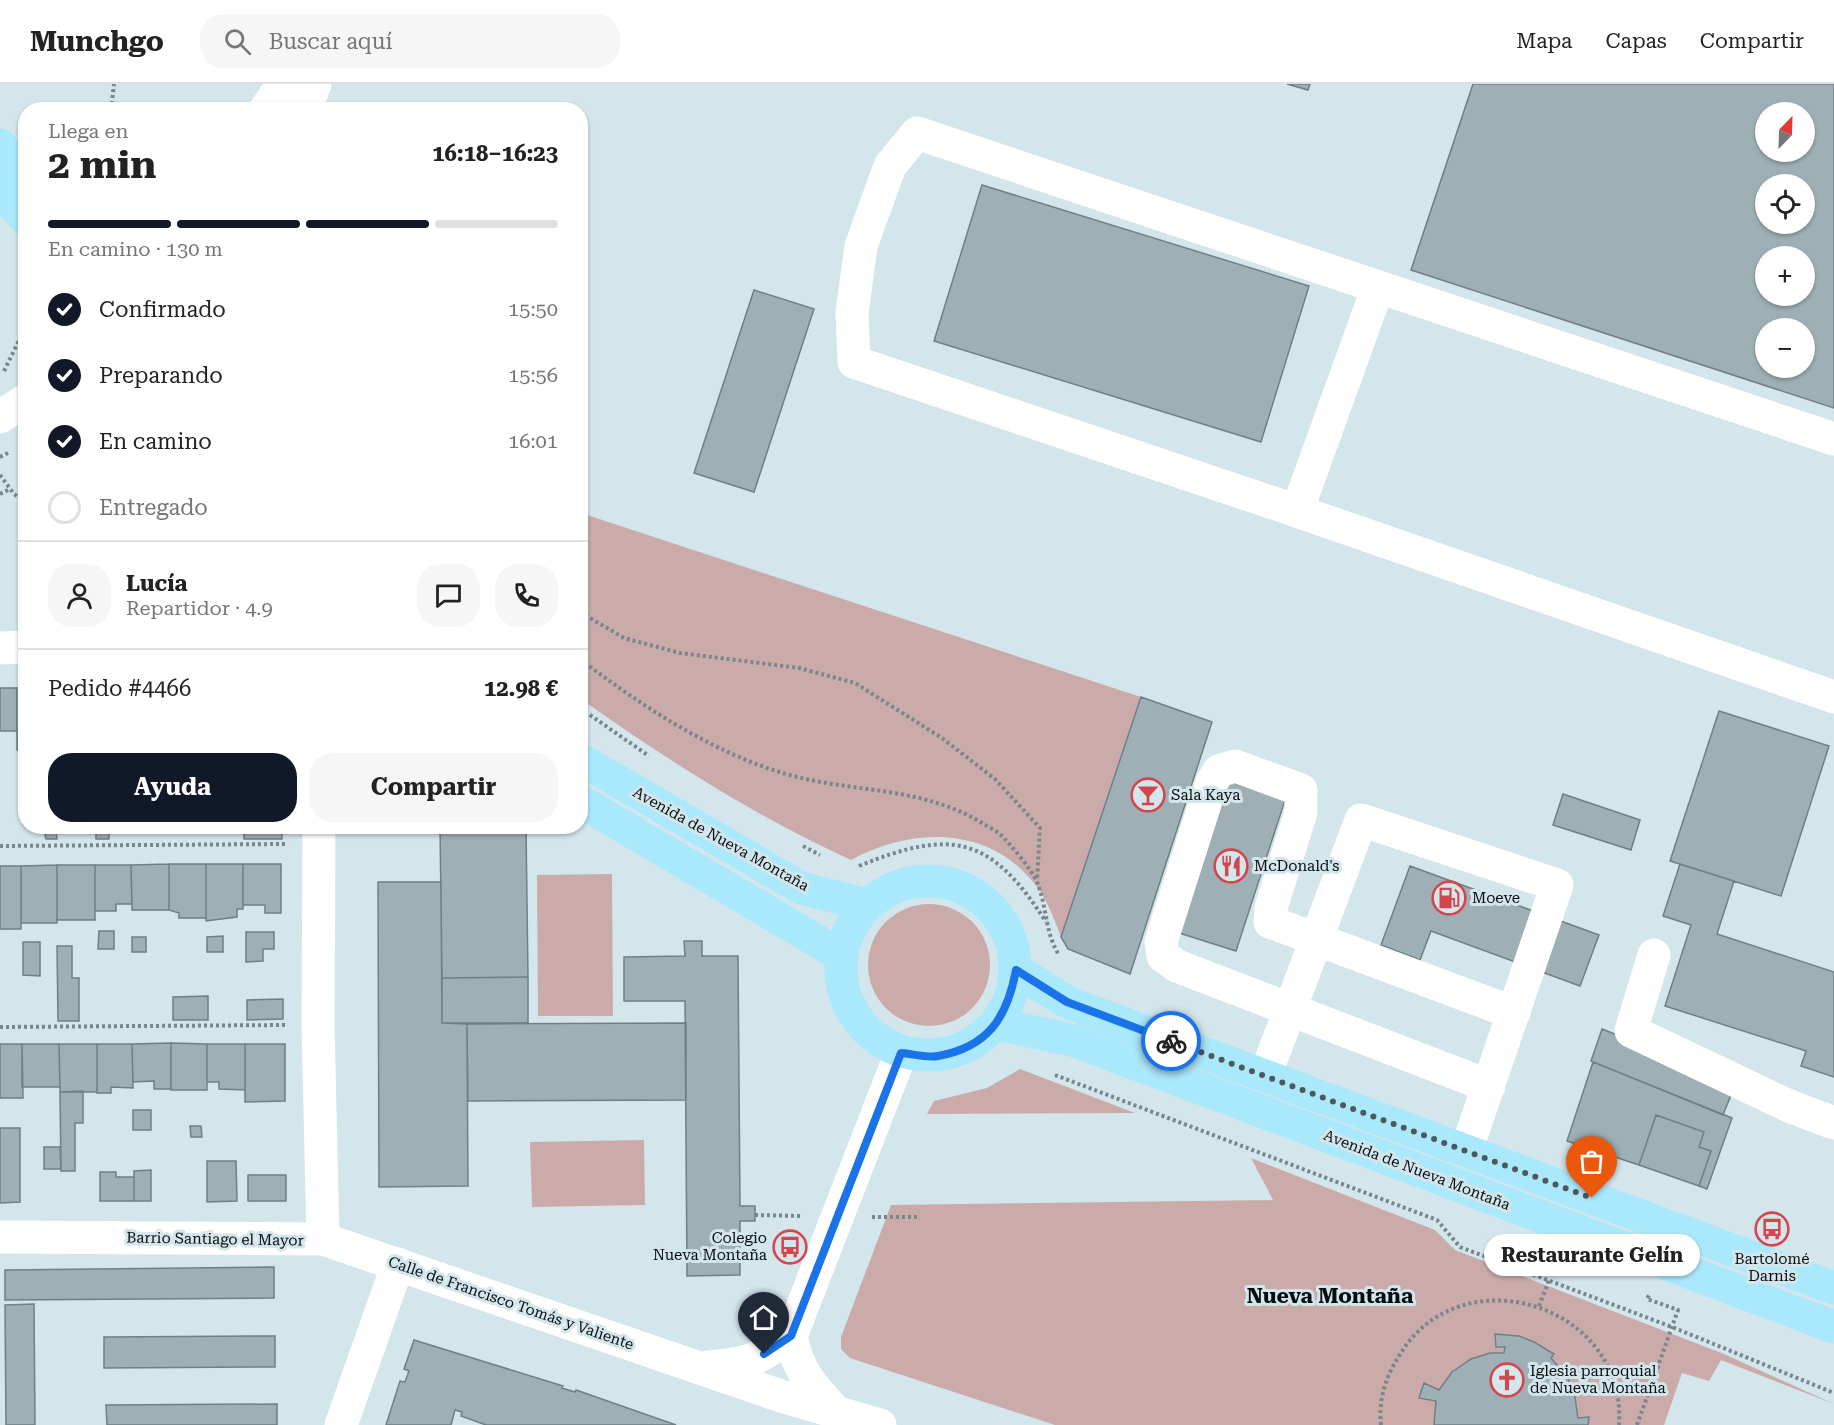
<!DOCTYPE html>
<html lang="es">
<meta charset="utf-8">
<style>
body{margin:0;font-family:"Roboto Serif",serif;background:#f6f6f6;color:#222;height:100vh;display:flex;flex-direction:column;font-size:22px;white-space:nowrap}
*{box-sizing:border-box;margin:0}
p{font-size:20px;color:#767676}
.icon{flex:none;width:33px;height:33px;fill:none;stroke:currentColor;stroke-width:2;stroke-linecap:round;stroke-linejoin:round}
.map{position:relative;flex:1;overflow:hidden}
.details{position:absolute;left:18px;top:18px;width:570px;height:732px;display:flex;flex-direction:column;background:#fff;border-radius:24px;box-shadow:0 2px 4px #0004}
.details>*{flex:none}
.needle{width:39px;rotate:23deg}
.fabs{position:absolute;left:1755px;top:18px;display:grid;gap:12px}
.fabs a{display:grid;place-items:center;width:60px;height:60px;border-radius:50%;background:#fff;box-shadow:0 2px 4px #0004;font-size:30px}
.pin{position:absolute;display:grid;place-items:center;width:51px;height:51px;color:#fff;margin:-62px -26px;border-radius:50% 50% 50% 0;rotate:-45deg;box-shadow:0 0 6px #0007}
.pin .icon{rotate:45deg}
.courier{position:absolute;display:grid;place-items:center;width:60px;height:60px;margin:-30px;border:4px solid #1a73e8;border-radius:50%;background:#fff;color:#222;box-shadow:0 2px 8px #0007}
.bubble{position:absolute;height:42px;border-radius:21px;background:#fff;box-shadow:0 2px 4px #0004;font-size:20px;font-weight:700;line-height:42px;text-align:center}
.summary em{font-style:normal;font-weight:700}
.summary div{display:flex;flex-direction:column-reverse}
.summary{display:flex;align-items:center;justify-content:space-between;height:102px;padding:0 30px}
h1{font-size:39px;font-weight:700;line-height:45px}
.bar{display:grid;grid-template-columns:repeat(4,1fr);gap:9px 6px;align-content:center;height:72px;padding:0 30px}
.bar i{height:8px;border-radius:4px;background:#e0e0e0}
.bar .selected{background:#111827}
.bar p{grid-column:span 4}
.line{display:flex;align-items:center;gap:15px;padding:0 30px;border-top:2px solid #e0e0e0}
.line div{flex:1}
.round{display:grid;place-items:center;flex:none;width:63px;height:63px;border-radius:24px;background:#f6f6f6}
ol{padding:0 30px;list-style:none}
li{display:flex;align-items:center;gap:18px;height:66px}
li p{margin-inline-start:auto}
li .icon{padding:6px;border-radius:50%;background:#111827;color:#fff;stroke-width:4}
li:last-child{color:#767676}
li i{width:33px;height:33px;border:3px solid #e0e0e0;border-radius:50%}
.cta{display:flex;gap:12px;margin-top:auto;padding:12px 30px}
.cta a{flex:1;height:69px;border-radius:24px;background:#111827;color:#fff;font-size:24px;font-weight:700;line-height:69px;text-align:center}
.cta a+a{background:#f6f6f6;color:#222}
header{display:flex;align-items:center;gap:36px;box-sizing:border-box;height:84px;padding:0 30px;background:#fff;border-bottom:2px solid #e0e0e0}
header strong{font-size:28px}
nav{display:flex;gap:33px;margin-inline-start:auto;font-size:21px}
.search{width:420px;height:54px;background:#f6f6f6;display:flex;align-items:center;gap:15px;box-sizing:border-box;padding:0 21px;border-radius:24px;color:#767676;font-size:22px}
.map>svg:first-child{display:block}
</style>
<header>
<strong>Munchgo</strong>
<div class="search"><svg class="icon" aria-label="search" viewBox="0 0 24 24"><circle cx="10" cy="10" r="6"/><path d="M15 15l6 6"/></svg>Buscar aquí</div>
<nav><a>Mapa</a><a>Capas</a><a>Compartir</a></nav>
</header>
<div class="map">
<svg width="1834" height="1341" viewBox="0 0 1834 1341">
<rect width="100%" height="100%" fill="#d3e6ec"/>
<!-- green -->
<path fill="#caabaa" d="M581,429L1141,613L1061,853C1055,837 1049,821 1040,807C995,742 915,741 851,776C755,732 667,676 581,615Z
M612,790L613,932H538L537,791Z
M868 881a61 61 0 1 1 122 0a61 61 0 1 1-122 0Z
M1020,985L1135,1029L927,1030L934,1017L987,1004Z
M644,1056L645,1121L532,1123L530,1058Z
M1251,1074L1435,1146L1455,1166L1724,1270L1834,1320L1721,1276L1709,1297L1682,1289L1664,1341H1055L850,1274L841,1265V1253L891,1121L1273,1116Z"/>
<!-- building -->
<path fill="#9eb0b6" stroke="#6f8085" stroke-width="1.5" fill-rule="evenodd" d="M1287,0H1310L1308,6Z
M1473,0H1834V324L1411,186ZM1766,28H1804V68H1766ZM1766,100H1804V140H1766ZM1766,172H1804V212H1766ZM1766,244H1804V284H1766Z
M982,101L1309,202L1261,358L934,257Z
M754,206L814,225L754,408L694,389Z
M26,603V666H17V604Z
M0,604H17V647H0Z
M1141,613L1212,638L1130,890L1068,865L1061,853Z
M1719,627L1829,662L1781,812L1670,777Z
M1225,696L1285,716L1236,867L1176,848Z
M1563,710L1640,736L1631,766L1553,741Z
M96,742H109V755H96Z
M244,742H282V755H244Z
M440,742H526L528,893L442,894Z
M51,747H56L57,755H46L45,751Z
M169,780H206V834H179V829L169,826Z
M169,780V826H132L131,781Z
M206,780H243V825H237V833L206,837Z
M243,780H281V829H265V821H243Z
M1680,780L1734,797L1717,850L1834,888V993L1801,982L1806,967L1665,922L1691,841L1663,832Z
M57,781H95V836H57Z
M57,781V839H21V782Z
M95,781H131L132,820H116V827H95Z
M0,782H21V845H0Z
M1410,782L1599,851L1580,902L1431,847L1420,876L1381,861Z
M378,798H441L442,939L467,940L468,1102L379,1103Z
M99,847H114V865H98Z
M246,848H274V865H263V877L246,878Z
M223,852V868H207V853Z
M132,853H146V868H132Z
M684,857H702V872H738L740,1122H755V1137H740V1191L687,1192L685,917H624V873L685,872Z
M23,858H40V892L23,891Z
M57,862H72V894H79V937H58Z
M528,893V939H442V894Z
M208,912V936H173V913Z
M283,915V935L247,936V916Z
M686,939V1016L468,1017L467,940Z
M1602,945L1657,967L1733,1006L1723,1031L1591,977Z
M171,959L207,960V1006H171Z
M171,959V1005H154V997L133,998L132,960Z
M0,960H22L23,1014H0Z
M22,960H59L60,1003H22Z
M59,960H97V1008H60Z
M97,960H132L133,1004L111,1003V1009H97Z
M207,960H245V1006L219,1005V998H207Z
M245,960H285V1017L245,1018Z
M1593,978L1732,1034L1707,1105L1699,1102L1711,1067L1699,1063L1704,1048L1656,1031L1639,1081L1567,1057Z
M83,1007V1039H75V1087H61L60,1008Z
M133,1026H151V1046H133Z
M1656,1031L1704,1048L1699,1063L1711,1067L1699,1102L1639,1081Z
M190,1042H201L202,1053H191Z
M0,1044H20V1118L0,1119Z
M44,1063H60L61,1085H44Z
M207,1077H236L237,1117L207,1118Z
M151,1086V1117H134V1087Z
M100,1088H116V1093H134V1117H100Z
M248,1091H286V1117H248Z
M274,1183V1214L5,1216V1186Z
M34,1220L35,1341H6L5,1221Z
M1495,1250L1519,1252L1534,1258L1554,1270L1551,1274L1567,1293L1574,1307L1578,1334L1589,1333L1588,1341H1434L1436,1317L1419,1314L1424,1299L1439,1306L1452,1288L1471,1275L1490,1269H1504L1505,1263H1496Z
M275,1252V1283L104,1284V1253Z
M414,1256L563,1302L562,1304L575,1308L576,1306L676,1341H486L461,1332L462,1328L455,1326L451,1341H386L400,1297L405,1298L409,1287L404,1285Z
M277,1320V1341H107L106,1321Z"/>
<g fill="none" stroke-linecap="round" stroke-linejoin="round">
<!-- path -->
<path stroke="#79868a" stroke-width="4" stroke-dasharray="3 3" stroke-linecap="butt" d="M111,26L114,0
M4,287L26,242
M0,373L10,368
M0,391L14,410L26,418
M0,410L10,405
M580,528L624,554L680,569L799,584L855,599L942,654L995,695L1040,744L1037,796
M580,575C640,621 713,669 786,690C852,709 922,702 982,739C988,743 996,746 1001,751C1011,761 1032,786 1037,798C1047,822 1045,849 1059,871
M580,624L649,672
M0,762L285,760
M803,762L820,771
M859,782C952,744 991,752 1046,838
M0,943L285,941
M1055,991L1437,1136L1460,1163L1672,1243L1834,1309
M755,1131L802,1132
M872,1133H919
M1539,1222L1549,1196
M1381,1341C1378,1317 1386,1292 1399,1272C1460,1168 1628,1221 1619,1341
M1637,1341L1678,1226L1647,1215L1650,1209"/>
<!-- minor -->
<path stroke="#fff" stroke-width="33" d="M265,26L283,0
M305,26L315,0
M0,333L26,316
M1834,355L917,49L890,82L861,162L852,229L854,278L1297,427L1834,613
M1297,427L1378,203
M0,564L26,563
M319,742L318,941L323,1155
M1654,871L1631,947L1789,1022L1834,1039
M1265,992L1361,736L1557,801L1466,1067
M1489,1002L1177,882L1163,872L1161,858L1212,698L1219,687L1235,682L1301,706V728L1271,824L1270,838L1514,929
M0,1153L323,1155L781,1312L880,1341
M708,1283C750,1280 757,1275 791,1252
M834,1326C810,1300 798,1287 791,1252L901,969
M341,1341L398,1180"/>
<!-- major -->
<path stroke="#aae8fb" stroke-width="33" d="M0,61L26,92
M0,105L26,136
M580,675L801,804L867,821
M580,717L841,871
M841 884a87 87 0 1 1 174 0a87 87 0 1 1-174 0Z
M1016,886L1067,918L1085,925L1834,1204
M997,940L1075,957L1834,1243"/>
</g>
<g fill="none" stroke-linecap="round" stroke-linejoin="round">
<!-- done -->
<path stroke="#4e585c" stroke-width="6" stroke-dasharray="0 10.8" d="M1171,957L1592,1114"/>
<!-- route -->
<path stroke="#1a73e8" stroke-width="8" d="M764,1270L791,1252L901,969C913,970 927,974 938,972C988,963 1007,934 1016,886L1067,918L1171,957"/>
</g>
<!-- icons -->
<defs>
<g id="bar-ring" transform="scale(1.725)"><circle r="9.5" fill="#d3e6ec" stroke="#d5454d" stroke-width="1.5"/><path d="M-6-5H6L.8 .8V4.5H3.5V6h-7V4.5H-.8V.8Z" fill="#d5454d"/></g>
<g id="restaurant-ring" transform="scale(1.725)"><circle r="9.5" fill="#d3e6ec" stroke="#d5454d" stroke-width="1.5"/><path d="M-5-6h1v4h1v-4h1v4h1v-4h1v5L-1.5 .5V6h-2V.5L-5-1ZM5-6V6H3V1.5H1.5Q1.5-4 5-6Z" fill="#d5454d"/></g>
<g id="fuel-ring" transform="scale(1.725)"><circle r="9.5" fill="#d3e6ec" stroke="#d5454d" stroke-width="1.5"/><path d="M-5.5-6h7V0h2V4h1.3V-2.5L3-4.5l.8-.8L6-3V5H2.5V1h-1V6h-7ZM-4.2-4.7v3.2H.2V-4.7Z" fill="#d5454d"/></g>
<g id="bus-ring" transform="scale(1.725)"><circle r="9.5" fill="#d3e6ec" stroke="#d5454d" stroke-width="1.5"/><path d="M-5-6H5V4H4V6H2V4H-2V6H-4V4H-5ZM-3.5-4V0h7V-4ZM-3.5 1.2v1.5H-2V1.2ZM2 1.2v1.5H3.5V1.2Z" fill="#d5454d"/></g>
<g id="church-ring" transform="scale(1.725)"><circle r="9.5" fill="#d3e6ec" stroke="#d5454d" stroke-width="1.5"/><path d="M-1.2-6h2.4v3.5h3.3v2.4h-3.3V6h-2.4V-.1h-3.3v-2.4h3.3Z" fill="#d5454d"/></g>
</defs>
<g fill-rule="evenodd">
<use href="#bar-ring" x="1148" y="711"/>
<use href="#restaurant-ring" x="1231" y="782"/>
<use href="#fuel-ring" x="1449" y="814"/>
<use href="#bus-ring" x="1772" y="1145"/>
<use href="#bus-ring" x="790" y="1163"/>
<use href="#church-ring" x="1507" y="1296"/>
</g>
<g text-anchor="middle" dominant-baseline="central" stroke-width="6" stroke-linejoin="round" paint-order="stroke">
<!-- poi labels -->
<g font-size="15" fill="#060c0e" stroke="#d3e6ec" text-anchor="start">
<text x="1171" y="711">Sala Kaya</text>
<text x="1254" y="782">McDonald's</text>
<text x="1472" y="814">Moeve</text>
<text x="767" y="1154" text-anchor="end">Colegio<tspan x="767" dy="17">Nueva Montaña</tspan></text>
<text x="1772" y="1175" text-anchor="middle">Bartolomé<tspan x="1772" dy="17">Darnis</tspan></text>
<text x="1530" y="1287">Iglesia parroquial<tspan x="1530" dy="17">de Nueva Montaña</tspan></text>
</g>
<!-- street labels -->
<g font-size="15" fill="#060c0e" stroke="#d3e6ec">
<text transform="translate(721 755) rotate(29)">Avenida de Nueva Montaña</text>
<text transform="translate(1417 1086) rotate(21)">Avenida de Nueva Montaña</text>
<text transform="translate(215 1155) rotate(1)">Barrio Santiago el Mayor</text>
<text transform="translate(511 1219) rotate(19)">Calle de Francisco Tomás y Valiente</text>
</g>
<!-- district labels -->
<g font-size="21" font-weight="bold" fill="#060c0e" stroke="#d3e6ec">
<text x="1330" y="1212">Nueva Montaña</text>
</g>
</g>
</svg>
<div class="fabs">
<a><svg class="needle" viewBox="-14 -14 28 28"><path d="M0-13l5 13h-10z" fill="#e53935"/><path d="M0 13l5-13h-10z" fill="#767676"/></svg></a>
<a><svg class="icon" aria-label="locate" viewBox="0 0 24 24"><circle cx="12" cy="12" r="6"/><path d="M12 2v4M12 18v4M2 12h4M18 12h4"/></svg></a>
<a>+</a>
<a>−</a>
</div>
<div class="pin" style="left:1592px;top:1114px;background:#ea580c"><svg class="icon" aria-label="bag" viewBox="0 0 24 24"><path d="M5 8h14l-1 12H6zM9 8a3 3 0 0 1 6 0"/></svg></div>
<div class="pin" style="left:764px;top:1270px;background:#1f2937"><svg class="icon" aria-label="home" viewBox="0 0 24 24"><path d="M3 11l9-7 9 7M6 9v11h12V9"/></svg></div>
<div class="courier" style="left:1171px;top:957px"><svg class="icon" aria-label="bike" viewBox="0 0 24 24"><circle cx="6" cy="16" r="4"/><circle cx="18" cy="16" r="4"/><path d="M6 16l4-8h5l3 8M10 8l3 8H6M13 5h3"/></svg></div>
<div class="bubble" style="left:1484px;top:1150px;width:216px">Restaurante Gelín</div>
<section class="details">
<div class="summary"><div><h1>2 min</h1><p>Llega en</p></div><em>16:18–16:23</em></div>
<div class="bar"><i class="selected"></i><i class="selected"></i><i class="selected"></i><i></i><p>En camino · 130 m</p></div>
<ol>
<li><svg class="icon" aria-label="check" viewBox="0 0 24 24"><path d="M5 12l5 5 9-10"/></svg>Confirmado<p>15:50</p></li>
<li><svg class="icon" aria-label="check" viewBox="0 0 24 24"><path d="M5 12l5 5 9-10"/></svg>Preparando<p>15:56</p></li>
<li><svg class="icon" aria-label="check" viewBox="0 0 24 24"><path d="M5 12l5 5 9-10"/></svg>En camino<p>16:01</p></li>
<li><i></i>Entregado</li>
</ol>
<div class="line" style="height:108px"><a class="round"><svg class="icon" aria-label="person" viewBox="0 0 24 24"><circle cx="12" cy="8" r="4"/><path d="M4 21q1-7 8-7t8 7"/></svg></a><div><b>Lucía</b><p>Repartidor · 4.9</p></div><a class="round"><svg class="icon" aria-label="chat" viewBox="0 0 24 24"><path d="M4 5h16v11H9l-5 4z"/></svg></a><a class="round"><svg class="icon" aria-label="phone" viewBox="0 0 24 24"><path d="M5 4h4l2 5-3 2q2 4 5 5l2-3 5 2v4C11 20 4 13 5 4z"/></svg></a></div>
<div class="line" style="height:78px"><div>Pedido #4466</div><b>12.98 €</b></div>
<div class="cta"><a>Ayuda</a><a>Compartir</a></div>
</section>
</div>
